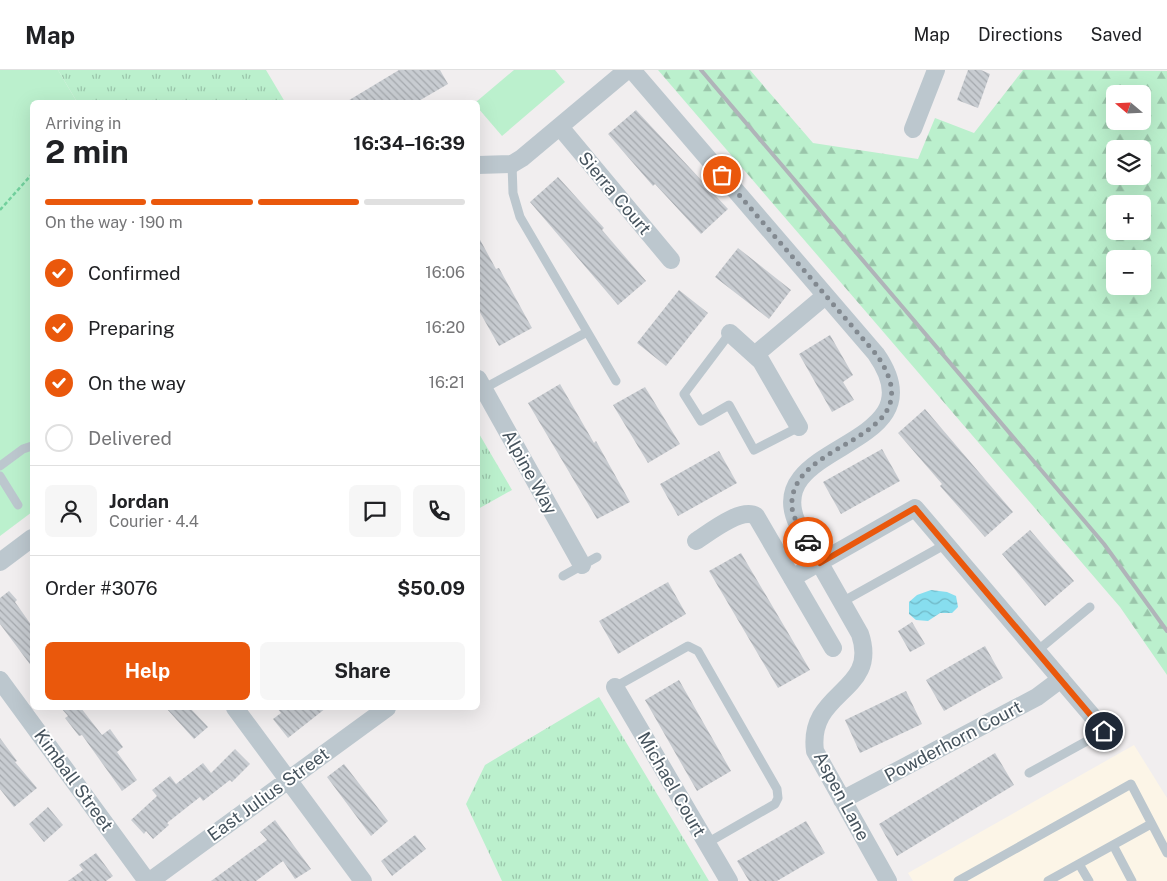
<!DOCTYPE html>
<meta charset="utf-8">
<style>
body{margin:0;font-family:"Public Sans",sans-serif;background:#f6f6f6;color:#202124;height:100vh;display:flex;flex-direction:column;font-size:19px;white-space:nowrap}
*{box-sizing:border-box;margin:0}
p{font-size:16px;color:#757577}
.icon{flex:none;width:28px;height:28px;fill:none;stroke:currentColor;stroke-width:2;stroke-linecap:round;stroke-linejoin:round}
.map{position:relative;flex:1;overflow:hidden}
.sheet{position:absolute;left:30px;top:30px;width:450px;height:610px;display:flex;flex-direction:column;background:#fff;border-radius:8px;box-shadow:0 5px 20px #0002}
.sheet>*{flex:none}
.needle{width:32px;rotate:289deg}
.tools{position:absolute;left:1106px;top:15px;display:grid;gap:10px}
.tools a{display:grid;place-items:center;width:45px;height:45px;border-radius:8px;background:#fff;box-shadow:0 5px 20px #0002;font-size:25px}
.pin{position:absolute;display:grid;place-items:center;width:42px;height:42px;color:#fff;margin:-21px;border:2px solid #fff;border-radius:50%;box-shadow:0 1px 5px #0007}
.courier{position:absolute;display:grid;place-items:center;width:50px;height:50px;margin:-25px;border:4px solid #ea580c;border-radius:50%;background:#fff;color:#222;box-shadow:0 1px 6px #0007}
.summary em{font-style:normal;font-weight:700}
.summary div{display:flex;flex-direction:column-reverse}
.summary{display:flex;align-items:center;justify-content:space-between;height:85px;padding:0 15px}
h1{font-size:32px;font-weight:700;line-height:38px}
.bar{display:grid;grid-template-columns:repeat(4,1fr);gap:8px 5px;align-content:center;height:60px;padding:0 15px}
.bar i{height:6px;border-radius:4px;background:#e0e0e0}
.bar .active{background:#ea580c}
.bar p{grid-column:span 4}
.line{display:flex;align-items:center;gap:12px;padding:0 15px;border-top:1px solid #e0e0e0}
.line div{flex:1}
.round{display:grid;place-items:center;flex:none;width:52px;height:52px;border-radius:8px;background:#f6f6f6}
ol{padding:0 15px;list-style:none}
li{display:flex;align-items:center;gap:15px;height:55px}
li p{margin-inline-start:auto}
li .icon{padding:5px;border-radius:50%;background:#ea580c;color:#fff;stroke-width:4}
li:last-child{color:#757577}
li i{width:28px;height:28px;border:2px solid #e0e0e0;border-radius:50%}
.cta{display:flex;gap:10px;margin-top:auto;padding:10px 15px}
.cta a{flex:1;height:58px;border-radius:8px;background:#ea580c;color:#fff;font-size:20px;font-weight:700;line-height:58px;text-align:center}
.cta a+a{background:#f6f6f6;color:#202124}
header{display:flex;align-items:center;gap:30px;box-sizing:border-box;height:70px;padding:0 25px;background:#fff;border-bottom:1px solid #e0e0e0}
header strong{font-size:24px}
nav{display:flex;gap:28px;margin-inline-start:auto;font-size:18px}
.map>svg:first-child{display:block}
</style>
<header>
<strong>Map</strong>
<nav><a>Map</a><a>Directions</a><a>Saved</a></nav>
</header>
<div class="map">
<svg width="1167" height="811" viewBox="0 0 1167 811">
<defs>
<pattern id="grass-tufts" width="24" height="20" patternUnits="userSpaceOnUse" patternTransform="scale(1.25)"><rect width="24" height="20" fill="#bbf0cd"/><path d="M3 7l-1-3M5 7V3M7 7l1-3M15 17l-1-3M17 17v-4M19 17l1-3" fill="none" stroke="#9ac5aa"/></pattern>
<pattern id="forest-firs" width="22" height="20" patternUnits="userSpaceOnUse" patternTransform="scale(1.25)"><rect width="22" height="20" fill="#bbf0cd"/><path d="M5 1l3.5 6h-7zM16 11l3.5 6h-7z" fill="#9ac5aa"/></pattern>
<pattern id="water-waves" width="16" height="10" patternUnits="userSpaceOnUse" patternTransform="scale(1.25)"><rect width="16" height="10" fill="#87deef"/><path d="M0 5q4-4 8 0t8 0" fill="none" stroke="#70b7c5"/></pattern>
<pattern id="building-back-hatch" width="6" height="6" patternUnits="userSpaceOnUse" patternTransform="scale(1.25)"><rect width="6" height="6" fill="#c8ccd1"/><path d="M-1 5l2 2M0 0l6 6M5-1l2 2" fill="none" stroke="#a4a8ad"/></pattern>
</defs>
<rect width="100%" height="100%" fill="#f1eeef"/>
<!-- commercial -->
<path fill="#fcf5e7" d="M1134,675L1167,728V811H913L908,803Z"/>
<!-- grass -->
<path fill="url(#grass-tufts)" d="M58,0H266L285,32H77Z
M478,362L512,420L478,439Z
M599,627L709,811H502L466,734L485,695Z"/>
<!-- forest -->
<path fill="url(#forest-firs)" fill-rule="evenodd" d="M658,0H750L813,73L918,89L935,48L974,63L1023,0L1167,1V605L1120,537ZM1115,24H1142V51H1115ZM1115,79H1142V106H1115ZM1115,134H1142V161H1115ZM1115,189H1142V216H1115Z"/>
<!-- park -->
<path fill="#bbf0cd" d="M0,0H58L77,32H32V442L0,466Z
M514,0H555L565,12L502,66L478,38L476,32Z"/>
<!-- water -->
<path fill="url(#water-waves)" d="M931,520L947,522L956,526L958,537L952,543H940L928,551L916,550L909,544V532L917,525Z"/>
<!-- building -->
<path fill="url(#building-back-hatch)" d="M399,0H440L448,14L417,32H346Z
M968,0H981L990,4L978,38L957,30Z
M636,40L728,139L701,164L655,114L653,116L608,64Z
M558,107L604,158L602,160L646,211L618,235L530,132Z
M478,166L496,199L499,198L532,258L499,276L478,239Z
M738,178L791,220L769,249L715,207Z
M679,220L708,243L666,296L637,273Z
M830,265L853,305L843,312L854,330L832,342L799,284Z
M560,314L594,373L596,371L630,432L597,449L528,333Z
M645,317L680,374L648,393L613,335Z
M925,339L1013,442L985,467L940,416L942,414L898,363Z
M882,379L900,411L841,444L823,412Z
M719,381L737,413L678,446L660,414Z
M1030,460L1074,511L1045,536L1002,484Z
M741,483L810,600L778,618L709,501Z
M668,512L686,544L618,584L599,551Z
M9,521L17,530L15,532L32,556V597L0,554V528Z
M912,552L925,574L910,582L898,561Z
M985,576L1003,608L944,641L926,610Z
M679,610L731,701L697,721L645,630Z
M906,621L922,654L860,683L845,650Z
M61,638H81L102,665L110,659L123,677L117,682L137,710L122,721L82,665L79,666L65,648L68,646Z
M166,638H190L208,657L194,669Z
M277,638H326L288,668L273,649L281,643Z
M0,668L17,691L15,692L37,718L14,737L0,719Z
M235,679L250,694L232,712L230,710L203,731L200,727L167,753L169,755L153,769L146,761L144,764L131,750L157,726L152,720L170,706L176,714L203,693L211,703Z
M995,683L1014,715L897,786L879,754Z
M344,694L388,751L371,766L327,707Z
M48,737L63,755L44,772L29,754Z
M275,750L311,799L295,809L283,791L256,811H211L267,770L260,762Z
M806,751L825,783L777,811H749L737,791Z
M415,765L426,779L392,806L381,791Z
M96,783L113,806L106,811H68L83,800L79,795Z"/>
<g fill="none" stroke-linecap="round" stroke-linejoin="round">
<!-- path -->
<path stroke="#72d09d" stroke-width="2.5" stroke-dasharray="4 2.5" stroke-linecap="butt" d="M0,140L32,104"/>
<!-- lane -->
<path stroke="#bcc7ce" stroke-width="9" d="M512,94L513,123L520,147L616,311
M730,263L684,324L701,351L729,335L754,380L799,357
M483,319L587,262
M0,396L23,379L32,376
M0,406L18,435
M563,506L597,487
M842,532L946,474
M1037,581L1090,537
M615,617L688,576L698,581L777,719L778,728L775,734L707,773
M1029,703L1105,661
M1113,775L1132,811
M1079,794L1089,811
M958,811L1131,714L1167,783
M1048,811L1151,754"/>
<!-- street -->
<path stroke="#bcc7ce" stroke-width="18" d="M632,0L876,284C944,381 757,370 798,455L860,564C880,623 807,620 815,681L888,811
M560,57L671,190
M913,59L936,0
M478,95L512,94L522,88L627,0
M730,263L761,291L799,357
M756,284L825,226
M478,309L582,495
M696,471C710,462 741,437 756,446L833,578
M0,492L32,468
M792,508L915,438L1105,661
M0,610L147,811
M615,617L729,811
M235,638L363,811
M842,730L1037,627L1061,609
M150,811L387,638"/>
<!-- rail -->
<path stroke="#b0b4b9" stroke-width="4" d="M701,0L1104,474L1167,561"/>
</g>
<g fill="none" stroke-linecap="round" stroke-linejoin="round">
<!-- done -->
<path stroke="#828990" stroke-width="5" stroke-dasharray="0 9" d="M722,105L876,284C940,374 786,367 792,438C794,450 802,462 808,472"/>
<!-- route -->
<path stroke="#ea580c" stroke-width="6" d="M808,472L820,493L915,438L1104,661"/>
</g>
<g text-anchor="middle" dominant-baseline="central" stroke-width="4" stroke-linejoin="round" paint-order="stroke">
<!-- street labels -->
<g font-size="18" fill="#46535d" stroke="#fff">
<text transform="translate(615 123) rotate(50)">Sierra Court</text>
<text transform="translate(530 402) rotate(61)">Alpine Way</text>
<text transform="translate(953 671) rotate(-28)">Powderhorn Court</text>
<text transform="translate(74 710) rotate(54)">Kimball Street</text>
<text transform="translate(672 714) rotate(60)">Michael Court</text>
<text transform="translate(268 724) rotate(-36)">East Julius Street</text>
<text transform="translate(842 726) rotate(62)">Aspen Lane</text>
</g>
</g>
</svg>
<div class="tools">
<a><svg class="needle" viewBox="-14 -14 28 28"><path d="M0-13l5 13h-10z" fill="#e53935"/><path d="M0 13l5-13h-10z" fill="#757577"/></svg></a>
<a><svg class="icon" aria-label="layers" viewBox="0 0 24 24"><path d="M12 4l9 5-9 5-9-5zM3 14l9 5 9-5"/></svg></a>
<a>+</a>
<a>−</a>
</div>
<div class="pin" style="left:722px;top:105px;background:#ea580c"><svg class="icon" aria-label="bag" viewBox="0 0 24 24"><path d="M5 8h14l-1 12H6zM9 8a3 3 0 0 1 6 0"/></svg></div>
<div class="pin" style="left:1104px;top:661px;background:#1f2937"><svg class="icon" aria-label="home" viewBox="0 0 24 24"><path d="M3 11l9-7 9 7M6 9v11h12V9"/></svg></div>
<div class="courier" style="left:808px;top:472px"><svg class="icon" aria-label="car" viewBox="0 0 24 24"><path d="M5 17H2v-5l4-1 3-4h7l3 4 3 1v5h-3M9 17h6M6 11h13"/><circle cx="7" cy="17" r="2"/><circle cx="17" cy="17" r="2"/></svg></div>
<section class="sheet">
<div class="summary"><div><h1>2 min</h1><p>Arriving in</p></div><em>16:34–16:39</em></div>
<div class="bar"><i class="active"></i><i class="active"></i><i class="active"></i><i></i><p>On the way · 190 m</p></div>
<ol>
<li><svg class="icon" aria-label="check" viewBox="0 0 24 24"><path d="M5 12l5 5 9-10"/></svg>Confirmed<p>16:06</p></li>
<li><svg class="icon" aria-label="check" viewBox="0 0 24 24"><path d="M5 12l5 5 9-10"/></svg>Preparing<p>16:20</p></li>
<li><svg class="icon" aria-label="check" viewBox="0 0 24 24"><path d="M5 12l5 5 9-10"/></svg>On the way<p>16:21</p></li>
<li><i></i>Delivered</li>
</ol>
<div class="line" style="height:90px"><a class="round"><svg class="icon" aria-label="person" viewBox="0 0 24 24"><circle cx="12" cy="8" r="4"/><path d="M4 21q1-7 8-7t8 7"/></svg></a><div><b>Jordan</b><p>Courier · 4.4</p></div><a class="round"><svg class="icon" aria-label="chat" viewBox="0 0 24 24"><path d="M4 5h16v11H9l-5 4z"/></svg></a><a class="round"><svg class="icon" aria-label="phone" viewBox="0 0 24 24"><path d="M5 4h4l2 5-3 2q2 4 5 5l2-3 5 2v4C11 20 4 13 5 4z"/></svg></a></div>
<div class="line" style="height:65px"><div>Order #3076</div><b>$50.09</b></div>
<div class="cta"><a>Help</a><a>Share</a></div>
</section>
</div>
